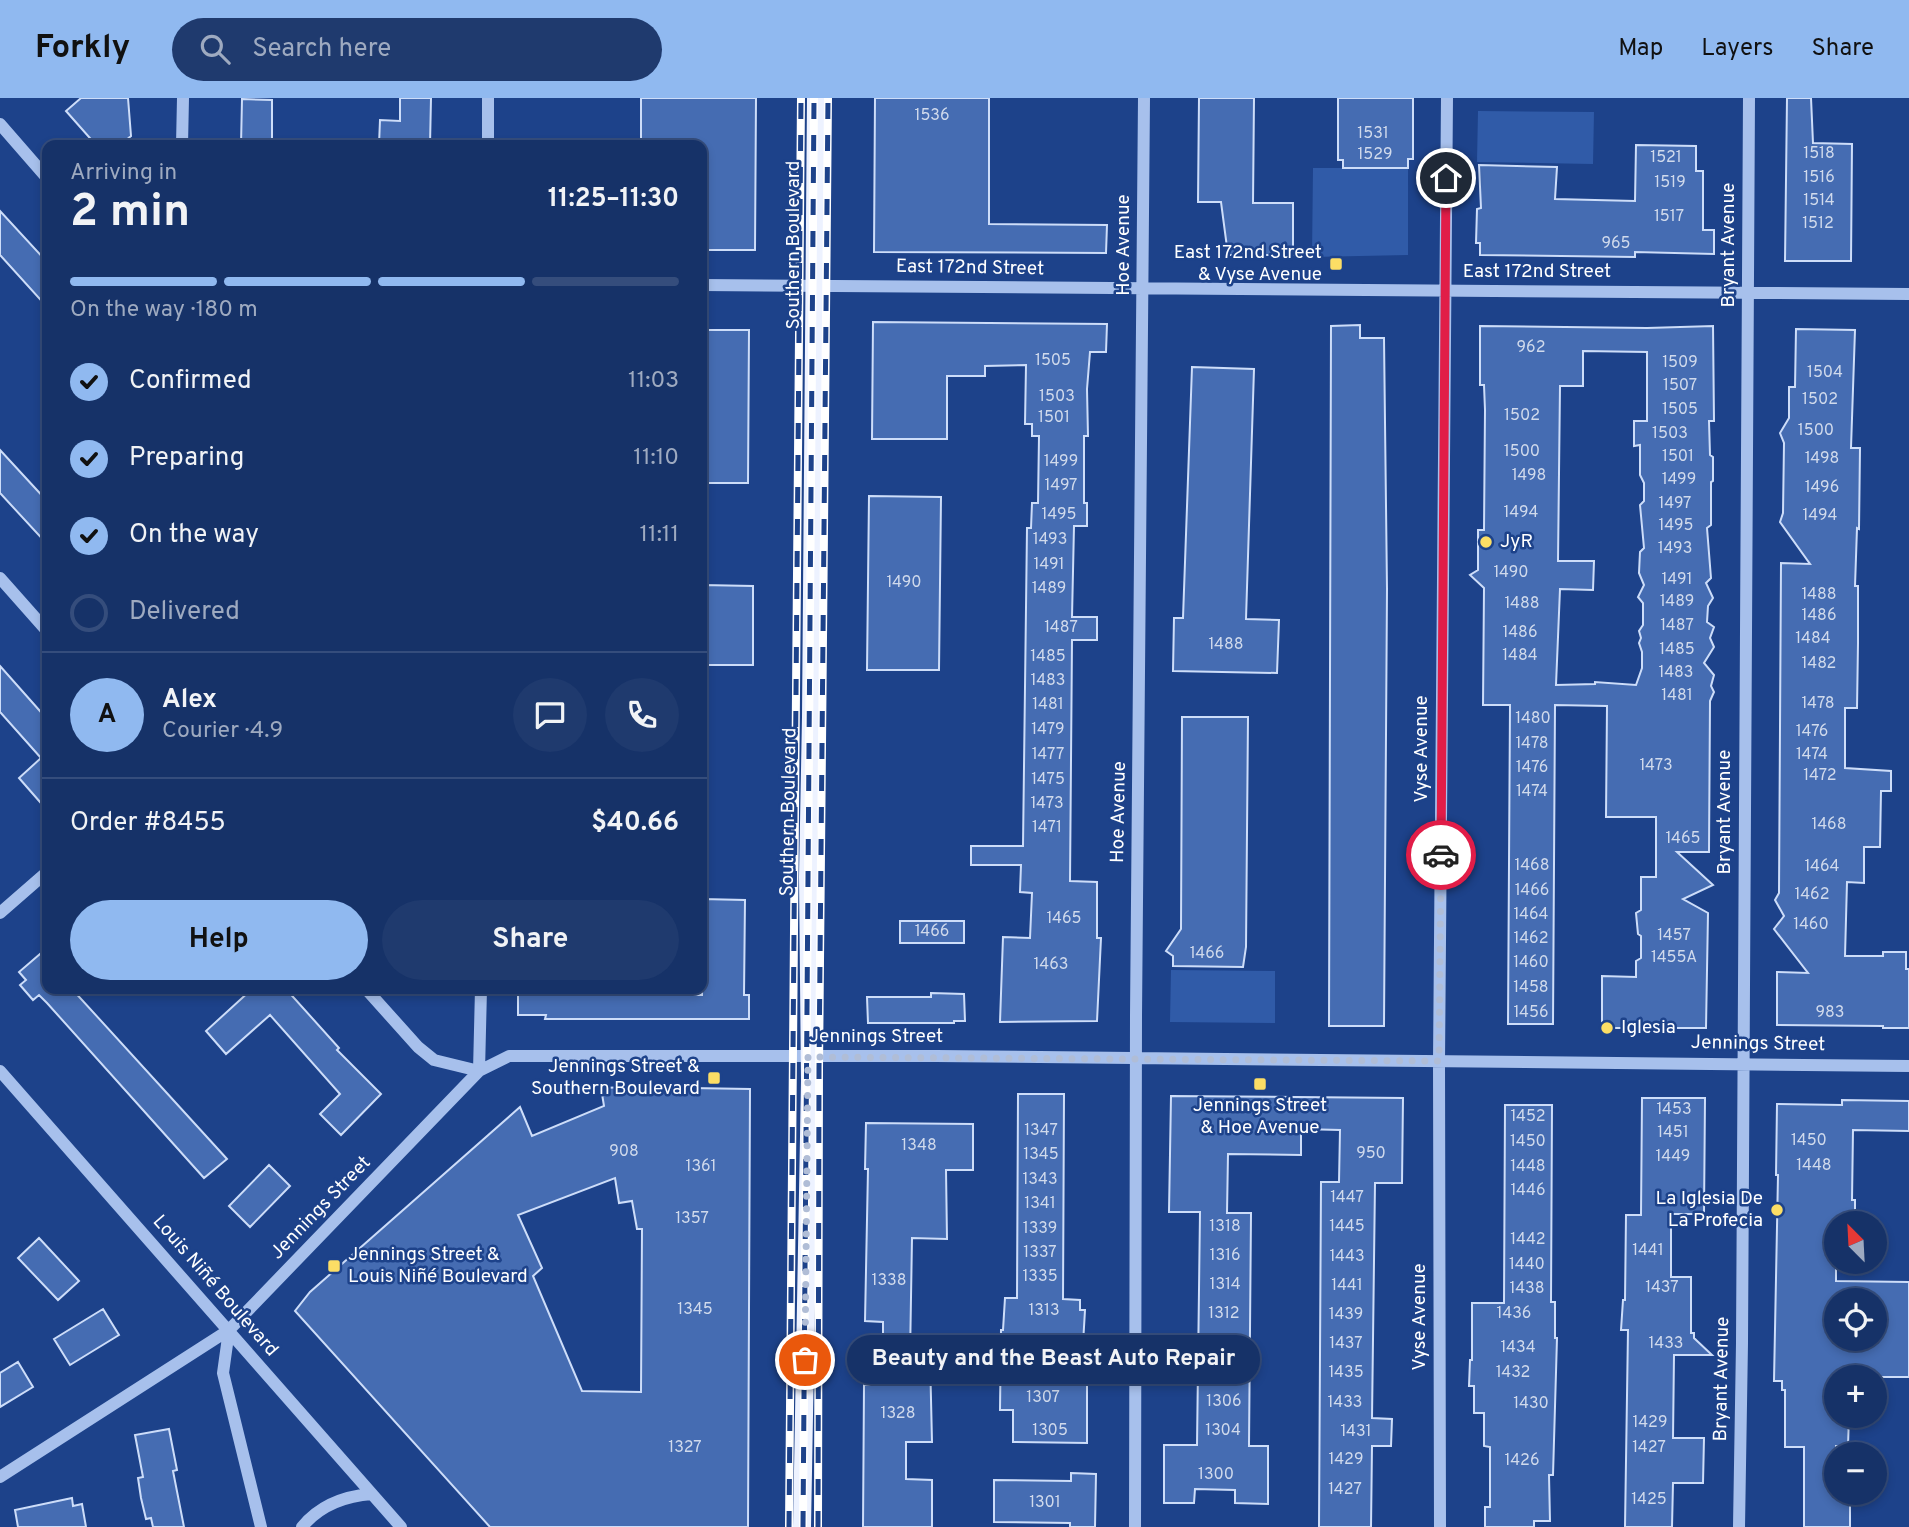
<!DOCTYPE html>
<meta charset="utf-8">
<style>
body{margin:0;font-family:Overpass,sans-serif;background:#1f3a6e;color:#f1f3f6;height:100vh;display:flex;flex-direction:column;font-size:26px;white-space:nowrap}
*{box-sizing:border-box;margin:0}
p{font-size:23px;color:#9eaac0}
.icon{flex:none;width:38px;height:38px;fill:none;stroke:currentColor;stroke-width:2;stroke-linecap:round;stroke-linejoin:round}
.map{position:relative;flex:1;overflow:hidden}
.details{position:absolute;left:42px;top:42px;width:665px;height:854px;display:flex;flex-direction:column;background:#163268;border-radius:14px;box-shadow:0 4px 10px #0003,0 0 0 2px #354d7c}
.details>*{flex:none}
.needle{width:46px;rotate:336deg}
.tools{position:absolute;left:1824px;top:1113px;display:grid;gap:14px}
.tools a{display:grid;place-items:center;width:63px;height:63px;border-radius:50%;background:#163268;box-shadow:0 4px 10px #0003,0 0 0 2px #354d7c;font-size:35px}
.pin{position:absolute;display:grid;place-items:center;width:60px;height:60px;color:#fff;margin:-30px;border:4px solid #fff;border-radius:50%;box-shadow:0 2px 7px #0007}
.courier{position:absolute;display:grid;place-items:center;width:70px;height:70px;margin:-35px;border:5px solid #e11d48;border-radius:50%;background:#fff;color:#222;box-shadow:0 2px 9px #0007}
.bubble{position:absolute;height:49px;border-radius:24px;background:#163268;box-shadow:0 4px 10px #0003,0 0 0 2px #354d7c;font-size:23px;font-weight:700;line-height:49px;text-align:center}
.overview em{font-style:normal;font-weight:700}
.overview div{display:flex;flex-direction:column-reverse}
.overview{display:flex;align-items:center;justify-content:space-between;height:119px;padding:0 28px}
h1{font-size:46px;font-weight:700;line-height:52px}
.bar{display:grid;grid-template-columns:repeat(4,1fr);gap:10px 7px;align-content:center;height:84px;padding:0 28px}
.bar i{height:9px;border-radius:5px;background:#354d7c}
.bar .selected{background:#90b9f0}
.bar p{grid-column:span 4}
.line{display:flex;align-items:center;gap:18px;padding:0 28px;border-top:2px solid #354d7c}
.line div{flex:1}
.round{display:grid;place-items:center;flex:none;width:74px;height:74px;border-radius:37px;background:#1f3a6e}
ol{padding:0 28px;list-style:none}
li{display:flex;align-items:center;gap:21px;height:77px}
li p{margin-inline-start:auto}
li .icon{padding:7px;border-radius:50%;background:#90b9f0;color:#111;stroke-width:4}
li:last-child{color:#9eaac0}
li i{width:38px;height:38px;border:4px solid #354d7c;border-radius:50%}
.action{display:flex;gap:14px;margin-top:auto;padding:14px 28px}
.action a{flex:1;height:80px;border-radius:42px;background:#90b9f0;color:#111;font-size:28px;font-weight:700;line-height:80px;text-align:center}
.action a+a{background:#1f3a6e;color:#f1f3f6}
header{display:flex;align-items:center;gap:42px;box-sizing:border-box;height:98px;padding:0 35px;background:#90b9f0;color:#111}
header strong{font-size:33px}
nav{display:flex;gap:38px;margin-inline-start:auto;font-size:24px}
.search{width:490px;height:63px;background:#1f3a6e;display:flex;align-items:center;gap:18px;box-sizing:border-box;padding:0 24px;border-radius:38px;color:#9eaac0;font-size:26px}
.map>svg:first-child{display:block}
</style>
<header>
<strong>Forkly</strong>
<div class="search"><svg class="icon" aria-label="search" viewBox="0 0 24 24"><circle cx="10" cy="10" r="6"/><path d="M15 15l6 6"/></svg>Search here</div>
<nav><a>Map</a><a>Layers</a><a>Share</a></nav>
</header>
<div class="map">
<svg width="1909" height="1429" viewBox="0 0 1909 1429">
<rect width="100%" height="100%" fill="#1d428a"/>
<!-- green -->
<path fill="#305ba8" d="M1478,13L1594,14L1593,66L1477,64Z
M1313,70H1408V157L1312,159Z
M1171,872L1275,873V925L1170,924Z"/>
<!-- building -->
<path fill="#456cb2" stroke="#cdddf9" stroke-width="2" fill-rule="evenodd" d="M81,0H128L131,38L120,47H96L66,13Z
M400,0H431L430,47H379L380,22L400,23Z
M641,0H756L755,152H702V47H641Z
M875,0H989V126L1107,127L1106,155L874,154Z
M1199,0H1254L1253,105H1293V157H1228L1221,104H1198Z
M1338,0H1413V61H1408V70H1343V62H1338Z
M1787,0H1811L1813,45L1852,46L1851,163H1785Z
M242,1L272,2V47H241Z
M1636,47L1696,48V73H1703V132H1714V156L1635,154V159L1480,157V145H1476L1477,111L1481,110L1479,67L1557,69L1555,101L1635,103Z
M0,113L47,164V209L0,157Z
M873,224L1107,226L1106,254H1090L1087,291L1088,338H1084V405H1087V428H1074L1072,519H1097V542H1072L1070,783L1097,784V840H1101L1097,923L1000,924L1003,839L1030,840L1032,795L1020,794L1021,767H971V748H1023L1027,430H1031L1032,405H1038L1039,338H1032V326H1025L1026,267L985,268V278H947V341H872Z
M1360,227V240H1384L1387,491L1384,928H1329L1331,228Z
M1480,228L1647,230L1713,228L1714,323H1709L1710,357L1713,359V383L1711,384V427L1707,430L1711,480L1706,485L1713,500L1708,508L1707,524L1714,529L1710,540L1714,549L1704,565L1714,577L1711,588L1714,594L1710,603L1709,754H1677L1713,787L1683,801L1708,815L1706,930H1602V878L1636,879V863L1641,860V838L1638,836L1636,815L1641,812V779H1656V719H1606L1607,608L1555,607L1553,926H1508L1510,607H1483L1484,490L1470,477L1478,472V432H1484L1485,312L1484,287H1480ZM1583,253L1647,254V323H1634V348L1640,347V377L1644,385V403L1640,407L1644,450L1640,454L1639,475L1644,487L1638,499L1643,505V527L1639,533L1641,540L1639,545L1642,554V570L1636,587L1595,584V586L1556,587L1560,491L1593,492L1594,463H1558L1560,288H1583Z
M1796,231L1855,232L1851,350H1860L1859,431L1857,430L1855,488H1858V545L1857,610H1845V670L1891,673V693H1881L1880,749H1864V785L1847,784L1845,858H1883V854H1906V871H1909V930H1883V928L1777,927V874L1808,875L1774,831L1784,818L1775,802L1779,795L1781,465L1810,466L1780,424L1783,415L1784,345L1780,335L1789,320V289H1795Z
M702,232H749L748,385H702Z
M1192,269L1254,271L1246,521L1279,522L1277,575L1173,573L1174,520H1183Z
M0,352L47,403V446L0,395Z
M869,398L941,399L939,572H867Z
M702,487L753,488V567H702Z
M0,568L47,621V712L19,680L41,660L0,614Z
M1182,619H1248L1246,849L1243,869L1173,868V858L1166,853L1181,831Z
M702,801L745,802L744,897H749V921H545L546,917H518V891H633V897H702Z
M900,823H964V845H900Z
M47,850V891H72L227,1061L204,1080L47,905L39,897L33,902L20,887L26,882L19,874Z
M252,891H286L339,950L337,952L381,996L341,1037L320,1016L340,996L270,917L226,956L206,933Z
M931,895L964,896L965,923H954V925H868L867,899H931Z
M630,989L750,991L748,1429H490L295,1213L310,1194L520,1009L532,1038L604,1008L601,990ZM615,1080L619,1105L632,1103L637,1131H642L641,1294L582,1293L533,1178L542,1170L518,1117Z
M1018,996H1064L1063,1201L1080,1202V1212H1085L1083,1246H1087V1345L1013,1344V1312H1000L1001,1232H1003L1005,1200H1017Z
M1171,998L1403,1000L1402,1085H1375L1372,1320L1392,1321L1391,1348H1372L1371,1429H1319L1321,1084H1339L1340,1032L1301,1031V1057L1228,1056L1227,1115H1251L1249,1348H1268V1406L1235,1405V1392L1195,1391L1194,1405H1164V1347H1197L1200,1114H1169Z
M1642,1000H1705L1704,1116H1671V1179H1691V1235H1694V1240L1712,1257H1674L1673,1340H1704L1703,1385H1673L1672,1429H1625L1628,1232H1621L1623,1202H1625L1626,1117H1641Z
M1842,1002L1909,1003V1033L1853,1032L1852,1102H1855V1125H1836V1183L1909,1184V1279H1836V1318H1849L1848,1348H1836V1395H1850V1429H1804V1349H1785V1292H1782V1283H1774L1778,1077H1776L1777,1006L1842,1007ZM1836,1202H1874V1241H1836Z
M1505,1007H1552L1551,1204H1555V1240H1557L1553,1377H1549L1550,1423H1534V1429H1485V1409H1490V1349L1484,1348V1315H1474V1288H1469L1470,1262H1472V1205H1504Z
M866,1025L973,1026V1072H946L947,1141L912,1140L910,1259H930L932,1344H906V1381L932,1382V1429H863L864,1287H883V1224L865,1223L868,1071H865Z
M269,1067L290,1088L250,1129L229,1108Z
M39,1140L79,1183L58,1202L18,1160Z
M103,1211L119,1237L70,1267L54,1241Z
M18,1264L33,1289L0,1309V1275Z
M169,1331L177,1372L173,1373L184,1429H153L151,1420L146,1421L141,1400L138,1380L143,1379L135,1337Z
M1071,1375L1096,1376L1095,1429H1070V1425L994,1424V1382L1071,1383Z
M72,1400L73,1408L82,1406L86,1429H18L15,1412Z"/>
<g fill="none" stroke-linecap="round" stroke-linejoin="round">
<!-- minor -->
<path stroke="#a7c0ec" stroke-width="12" d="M0,26L47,80
M182,47L183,0
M488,47V0
M702,187L1909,196
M0,480L47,533
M0,815L47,774
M366,891L418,949L434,962L479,973L481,891
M0,973L401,1429
M229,1232L223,1275L261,1429
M0,1379L229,1232L479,973L509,958H936L1909,968
M302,1429C320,1407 345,1398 372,1396
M1135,1429L1136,918L1144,0
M1440,1429L1439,963L1447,0
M1739,1429L1742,1245L1749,0"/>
<!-- major -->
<path stroke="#edf2ff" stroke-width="18" d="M802,1429L810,983L808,779L811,619L816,0"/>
<!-- rail casing -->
<g stroke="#fff" stroke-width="8">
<path id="rail" d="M789,1429L801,0
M803,1429L814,0
M818,1429L819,971L828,0"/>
</g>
<!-- rail -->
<use href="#rail" stroke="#1d428a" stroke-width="5" stroke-dasharray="16" stroke-linecap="butt"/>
</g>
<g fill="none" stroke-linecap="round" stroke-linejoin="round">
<!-- done -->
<path stroke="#b0bdd6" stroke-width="7" stroke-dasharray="0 12.6" d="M805,1262L808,959L1439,963L1441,757"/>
<!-- route -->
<path stroke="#e11d48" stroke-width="9" d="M1441,757L1446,80"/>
</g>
<!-- markers -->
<g fill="#fcde65" stroke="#1d428a" stroke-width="2.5">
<rect x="1329" y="159" width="14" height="14" rx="3.5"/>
<circle cx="1486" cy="444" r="7"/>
<circle cx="1607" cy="930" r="7"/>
<rect x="707" y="973" width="14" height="14" rx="3.5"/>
<rect x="1253" y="979" width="14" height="14" rx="3.5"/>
<circle cx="1777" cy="1112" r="7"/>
<rect x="327" y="1161" width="14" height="14" rx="3.5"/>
</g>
<g text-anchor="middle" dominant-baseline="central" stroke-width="5" stroke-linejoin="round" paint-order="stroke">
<!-- number labels -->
<g font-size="16" fill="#d0daec">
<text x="932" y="18">1536</text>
<text x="1373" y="36">1531</text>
<text x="1819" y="56">1518</text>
<text x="1375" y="57">1529</text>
<text x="1666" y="60">1521</text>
<text x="1819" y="80">1516</text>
<text x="1670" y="85">1519</text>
<text x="1819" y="103">1514</text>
<text x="1669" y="119">1517</text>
<text x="1818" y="126">1512</text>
<text x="1616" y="146">965</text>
<text x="1531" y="250">962</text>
<text x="1053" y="263">1505</text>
<text x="1680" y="265">1509</text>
<text x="1825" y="275">1504</text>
<text x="1680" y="288">1507</text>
<text x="1057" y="299">1503</text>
<text x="1820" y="302">1502</text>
<text x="1680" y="312">1505</text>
<text x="1522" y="318">1502</text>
<text x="1054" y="320">1501</text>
<text x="1816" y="333">1500</text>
<text x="1670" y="336">1503</text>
<text x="1522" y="354">1500</text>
<text x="1678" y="359">1501</text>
<text x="1822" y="361">1498</text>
<text x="1061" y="364">1499</text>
<text x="1529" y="378">1498</text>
<text x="1679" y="382">1499</text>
<text x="1061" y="388">1497</text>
<text x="1822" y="390">1496</text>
<text x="1675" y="406">1497</text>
<text x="1521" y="415">1494</text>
<text x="1059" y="417">1495</text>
<text x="1820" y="418">1494</text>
<text x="1676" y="428">1495</text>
<text x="1050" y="442">1493</text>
<text x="1675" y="451">1493</text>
<text x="1049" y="467">1491</text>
<text x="1511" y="475">1490</text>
<text x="1677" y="482">1491</text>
<text x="904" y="485">1490</text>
<text x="1049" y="491">1489</text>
<text x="1819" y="497">1488</text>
<text x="1677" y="504">1489</text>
<text x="1522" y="506">1488</text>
<text x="1819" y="518">1486</text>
<text x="1677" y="528">1487</text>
<text x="1061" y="530">1487</text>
<text x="1520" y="535">1486</text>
<text x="1813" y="541">1484</text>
<text x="1226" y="547">1488</text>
<text x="1677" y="552">1485</text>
<text x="1520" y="558">1484</text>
<text x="1048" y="559">1485</text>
<text x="1819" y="566">1482</text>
<text x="1676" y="575">1483</text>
<text x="1048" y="583">1483</text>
<text x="1677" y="598">1481</text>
<text x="1818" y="606">1478</text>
<text x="1048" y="607">1481</text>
<text x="1533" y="621">1480</text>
<text x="1048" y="632">1479</text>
<text x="1812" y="634">1476</text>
<text x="1532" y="646">1478</text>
<text x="1048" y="657">1477</text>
<text x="1812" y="657">1474</text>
<text x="1656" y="668">1473</text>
<text x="1532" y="670">1476</text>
<text x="1820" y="678">1472</text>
<text x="1048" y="682">1475</text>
<text x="1532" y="694">1474</text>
<text x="1047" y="706">1473</text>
<text x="1829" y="727">1468</text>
<text x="1047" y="730">1471</text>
<text x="1683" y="741">1465</text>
<text x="1532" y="768">1468</text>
<text x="1822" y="769">1464</text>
<text x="1532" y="793">1466</text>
<text x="1812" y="797">1462</text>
<text x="1531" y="817">1464</text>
<text x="1064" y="821">1465</text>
<text x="1811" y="827">1460</text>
<text x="932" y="834">1466</text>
<text x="1674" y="838">1457</text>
<text x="1531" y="841">1462</text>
<text x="1207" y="856">1466</text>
<text x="1674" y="860">1455A</text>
<text x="1531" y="865">1460</text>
<text x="1051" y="867">1463</text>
<text x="1531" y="890">1458</text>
<text x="1531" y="915">1456</text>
<text x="1830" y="915">983</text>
<text x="1674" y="1012">1453</text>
<text x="1528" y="1019">1452</text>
<text x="1041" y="1033">1347</text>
<text x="1673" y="1035">1451</text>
<text x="1809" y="1043">1450</text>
<text x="1528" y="1044">1450</text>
<text x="919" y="1048">1348</text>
<text x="624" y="1054">908</text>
<text x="1371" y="1056">950</text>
<text x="1041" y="1057">1345</text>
<text x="1673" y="1059">1449</text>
<text x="1814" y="1068">1448</text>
<text x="701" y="1069">1361</text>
<text x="1528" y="1069">1448</text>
<text x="1040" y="1082">1343</text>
<text x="1528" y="1093">1446</text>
<text x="1347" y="1100">1447</text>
<text x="1040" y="1106">1341</text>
<text x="692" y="1121">1357</text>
<text x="1225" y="1129">1318</text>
<text x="1347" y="1129">1445</text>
<text x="1040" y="1131">1339</text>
<text x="1528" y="1142">1442</text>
<text x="1648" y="1153">1441</text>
<text x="1040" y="1155">1337</text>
<text x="1225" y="1158">1316</text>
<text x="1347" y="1159">1443</text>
<text x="1527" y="1167">1440</text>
<text x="1040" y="1179">1335</text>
<text x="889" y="1183">1338</text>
<text x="1225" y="1187">1314</text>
<text x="1347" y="1188">1441</text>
<text x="1662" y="1190">1437</text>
<text x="1527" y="1191">1438</text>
<text x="695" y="1212">1345</text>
<text x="1044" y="1213">1313</text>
<text x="1224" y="1216">1312</text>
<text x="1514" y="1216">1436</text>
<text x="1346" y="1217">1439</text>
<text x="1346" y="1246">1437</text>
<text x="1666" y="1246">1433</text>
<text x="1518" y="1250">1434</text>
<text x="1346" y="1275">1435</text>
<text x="1513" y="1275">1432</text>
<text x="1043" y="1300">1307</text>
<text x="1224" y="1304">1306</text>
<text x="1345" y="1305">1433</text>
<text x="1531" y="1306">1430</text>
<text x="898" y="1316">1328</text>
<text x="1650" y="1325">1429</text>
<text x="1050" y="1333">1305</text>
<text x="1223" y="1333">1304</text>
<text x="1356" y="1334">1431</text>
<text x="685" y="1350">1327</text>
<text x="1649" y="1350">1427</text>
<text x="1346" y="1362">1429</text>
<text x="1522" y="1363">1426</text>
<text x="1216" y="1377">1300</text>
<text x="1345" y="1392">1427</text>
<text x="1649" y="1402">1425</text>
<text x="1045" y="1405">1301</text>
</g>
<!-- street labels -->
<g font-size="19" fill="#fff" stroke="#1d428a">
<text transform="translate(794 147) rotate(-90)">Southern Boulevard</text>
<text transform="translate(1124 147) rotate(-90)">Hoe Avenue</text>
<text transform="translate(1729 147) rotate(-90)">Bryant Avenue</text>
<text transform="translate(970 170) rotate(1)">East 172nd Street</text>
<text x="1537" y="174">East 172nd Street</text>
<text transform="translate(1422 651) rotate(-90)">Vyse Avenue</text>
<text transform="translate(789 714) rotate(-89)">Southern Boulevard</text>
<text transform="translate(1119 714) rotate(-89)">Hoe Avenue</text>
<text transform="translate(1725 714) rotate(-90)">Bryant Avenue</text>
<text x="876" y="939">Jennings Street</text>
<text transform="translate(1758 946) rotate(1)">Jennings Street</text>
<text transform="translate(321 1110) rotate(-46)">Jennings Street</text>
<text transform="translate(215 1188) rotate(49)">Louis Niñé Boulevard</text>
<text transform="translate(1420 1219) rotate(-90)">Vyse Avenue</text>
<text transform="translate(1722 1281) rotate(-89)">Bryant Avenue</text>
</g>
<!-- poi labels -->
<g font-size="19" fill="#fff" stroke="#1d428a" text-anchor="end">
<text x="1322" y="155">East 172nd Street<tspan x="1322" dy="22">&amp; Vyse Avenue</tspan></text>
<text x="1500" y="444" text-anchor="start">JyR</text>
<text x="1621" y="930" text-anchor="start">Iglesia</text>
<text x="700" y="969">Jennings Street &amp;<tspan x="700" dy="22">Southern Boulevard</tspan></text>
<text x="1260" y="1008" text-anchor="middle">Jennings Street<tspan x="1260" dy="22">&amp; Hoe Avenue</tspan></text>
<text x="1763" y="1101">La Iglesia De<tspan x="1763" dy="22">La Profecia</tspan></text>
<text x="348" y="1157" text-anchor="start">Jennings Street &amp;<tspan x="348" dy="22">Louis Niñé Boulevard</tspan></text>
</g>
</g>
</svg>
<div class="tools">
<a><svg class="needle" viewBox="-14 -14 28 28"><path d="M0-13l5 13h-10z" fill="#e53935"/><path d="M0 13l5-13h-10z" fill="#9eaac0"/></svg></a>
<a><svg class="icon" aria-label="locate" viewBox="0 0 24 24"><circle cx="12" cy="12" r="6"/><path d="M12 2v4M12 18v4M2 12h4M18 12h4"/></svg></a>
<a>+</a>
<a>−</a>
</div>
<div class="pin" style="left:805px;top:1262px;background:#ea580c"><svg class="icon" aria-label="bag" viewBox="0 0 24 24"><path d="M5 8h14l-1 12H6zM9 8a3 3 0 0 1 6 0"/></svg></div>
<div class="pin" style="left:1446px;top:80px;background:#1f2937"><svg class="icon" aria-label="home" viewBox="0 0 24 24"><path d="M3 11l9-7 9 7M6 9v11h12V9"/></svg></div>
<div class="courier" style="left:1441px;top:757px"><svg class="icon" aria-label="car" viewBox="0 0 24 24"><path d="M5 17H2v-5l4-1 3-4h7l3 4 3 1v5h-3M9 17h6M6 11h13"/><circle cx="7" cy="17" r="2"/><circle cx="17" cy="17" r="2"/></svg></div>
<div class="bubble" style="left:847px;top:1237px;width:413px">Beauty and the Beast Auto Repair</div>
<section class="details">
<div class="overview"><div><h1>2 min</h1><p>Arriving in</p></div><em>11:25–11:30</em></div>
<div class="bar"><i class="selected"></i><i class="selected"></i><i class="selected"></i><i></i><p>On the way · 180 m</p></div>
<ol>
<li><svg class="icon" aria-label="check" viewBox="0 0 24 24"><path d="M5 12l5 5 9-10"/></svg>Confirmed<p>11:03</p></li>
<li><svg class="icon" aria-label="check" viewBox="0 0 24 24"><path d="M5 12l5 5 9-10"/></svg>Preparing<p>11:10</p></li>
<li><svg class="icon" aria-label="check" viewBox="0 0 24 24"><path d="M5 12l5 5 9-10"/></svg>On the way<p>11:11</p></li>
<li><i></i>Delivered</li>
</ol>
<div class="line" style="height:126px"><b class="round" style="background:#90b9f0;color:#111">A</b><div><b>Alex</b><p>Courier · 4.9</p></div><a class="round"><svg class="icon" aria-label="chat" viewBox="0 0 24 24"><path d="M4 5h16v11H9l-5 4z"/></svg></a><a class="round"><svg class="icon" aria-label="phone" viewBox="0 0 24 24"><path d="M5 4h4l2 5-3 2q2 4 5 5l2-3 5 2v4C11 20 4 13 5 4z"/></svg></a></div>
<div class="line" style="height:91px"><div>Order #8455</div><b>$40.66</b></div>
<div class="action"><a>Help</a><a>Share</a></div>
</section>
</div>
